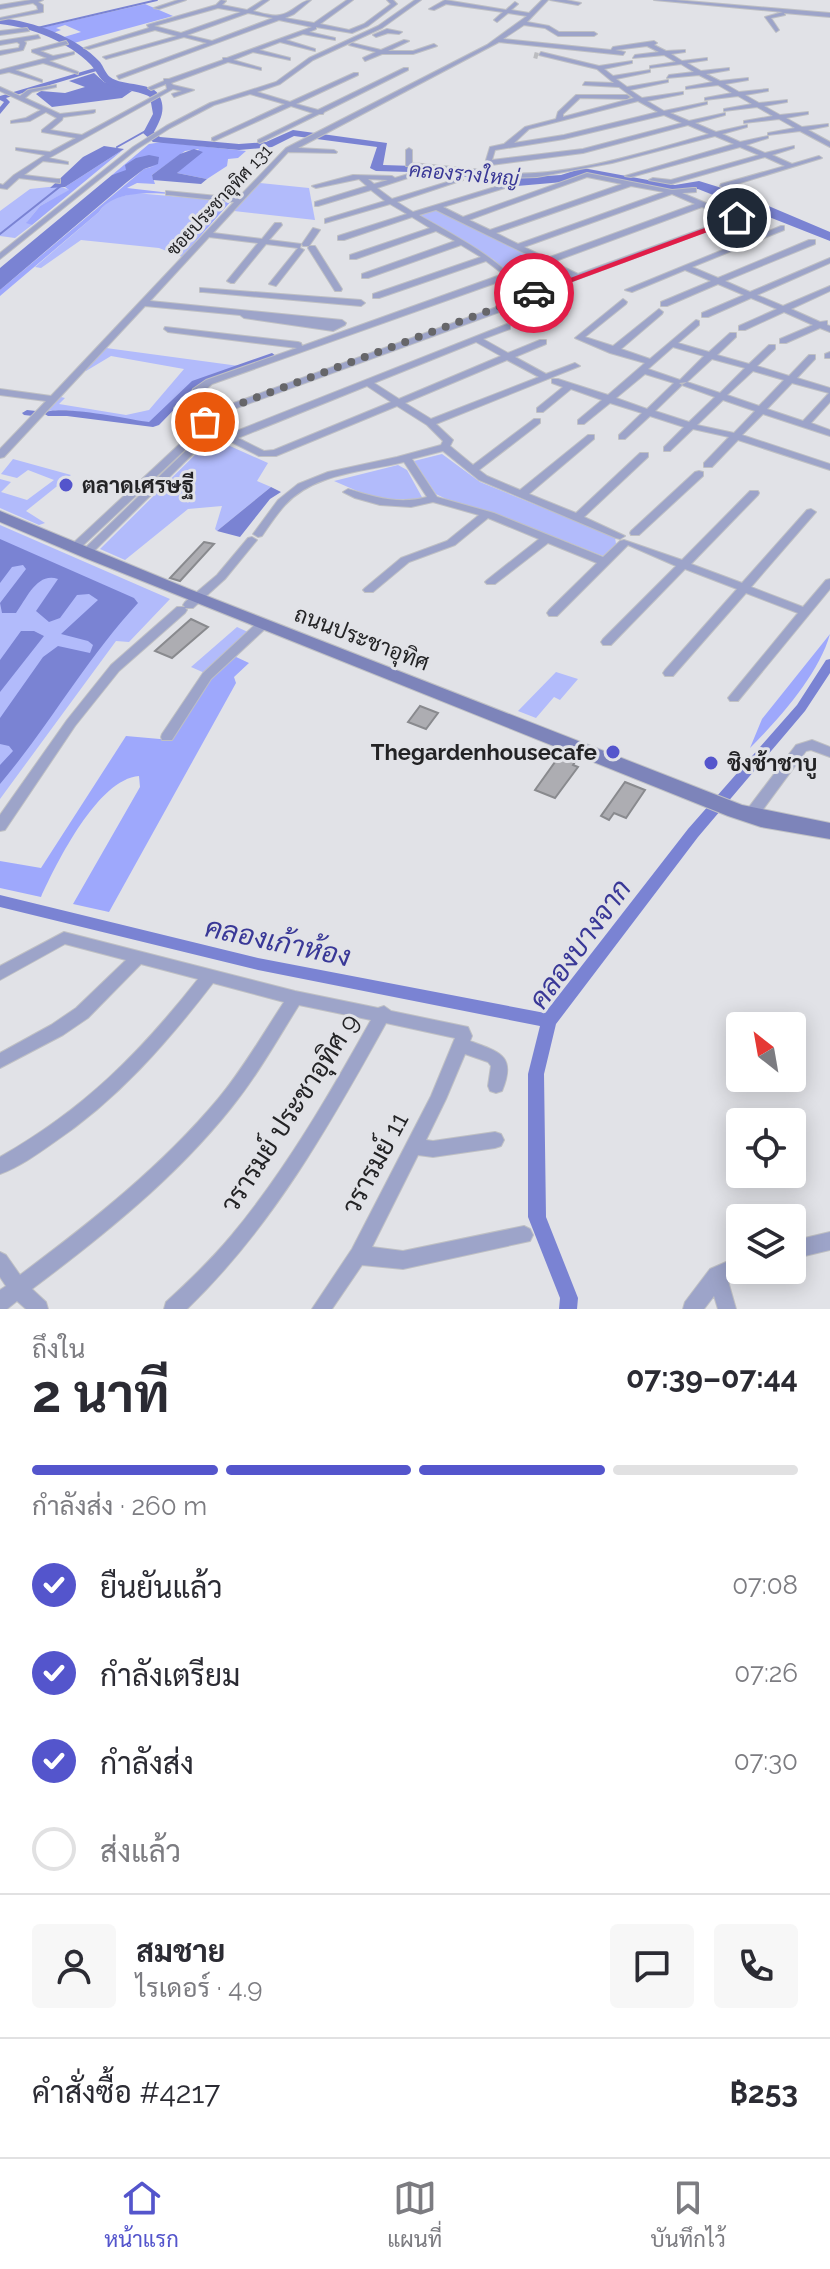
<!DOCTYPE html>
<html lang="th">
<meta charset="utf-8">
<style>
body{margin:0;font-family:Raleway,Sarabun,sans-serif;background:#f7f7f7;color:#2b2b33;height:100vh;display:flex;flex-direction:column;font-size:30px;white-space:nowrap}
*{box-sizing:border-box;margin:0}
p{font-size:26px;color:#7c7c81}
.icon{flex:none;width:44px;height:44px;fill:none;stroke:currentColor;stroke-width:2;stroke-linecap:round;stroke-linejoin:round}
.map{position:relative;height:1309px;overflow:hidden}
.details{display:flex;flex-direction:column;background:#fff;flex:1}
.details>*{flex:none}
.needle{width:52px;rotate:329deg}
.buttons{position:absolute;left:726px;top:1012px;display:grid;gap:16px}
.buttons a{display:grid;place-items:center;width:80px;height:80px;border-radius:8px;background:#fff;box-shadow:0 4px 20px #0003;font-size:40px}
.pin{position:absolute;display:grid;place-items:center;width:68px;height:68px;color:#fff;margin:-34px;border:4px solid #fff;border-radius:50%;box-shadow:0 2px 8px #0007}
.courier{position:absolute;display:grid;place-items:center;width:80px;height:80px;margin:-40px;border:6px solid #e11d48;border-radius:50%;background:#fff;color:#222;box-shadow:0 2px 10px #0007}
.overview em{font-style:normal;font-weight:700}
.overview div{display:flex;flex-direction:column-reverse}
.overview{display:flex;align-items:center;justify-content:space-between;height:136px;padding:0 32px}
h1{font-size:52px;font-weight:700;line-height:60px}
.bar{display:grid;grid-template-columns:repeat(4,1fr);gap:12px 8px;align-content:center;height:96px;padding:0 32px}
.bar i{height:10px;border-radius:6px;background:#e1e1e2}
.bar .selected{background:#5455cc}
.bar p{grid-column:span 4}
.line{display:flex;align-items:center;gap:20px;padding:0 32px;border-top:2px solid #e1e1e2}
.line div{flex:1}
.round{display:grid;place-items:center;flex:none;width:84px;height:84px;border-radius:8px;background:#f7f7f7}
ol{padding:0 32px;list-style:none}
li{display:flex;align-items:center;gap:24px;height:88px}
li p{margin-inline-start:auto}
li .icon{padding:8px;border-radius:50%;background:#5455cc;color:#fff;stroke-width:4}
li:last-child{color:#7c7c81}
li i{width:44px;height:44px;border:4px solid #e1e1e2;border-radius:50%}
.tabs{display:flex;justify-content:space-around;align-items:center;height:112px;border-top:2px solid #e1e1e2;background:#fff;font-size:22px;color:#7c7c81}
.tabs a{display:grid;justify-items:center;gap:4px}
.tabs .selected{color:#5455cc}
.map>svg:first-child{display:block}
</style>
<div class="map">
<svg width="830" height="1309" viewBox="0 0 830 1309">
<rect width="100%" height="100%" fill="#e1e2e7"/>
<!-- green -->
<path fill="#b2bbfb" d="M260,183L309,188L315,220L234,211Z
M58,186L70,190L40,206L27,222L32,225L15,238L0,236V211L30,189Z
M135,193L228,201L182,257L159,248L81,240L41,268L35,267L99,212L108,200Z
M436,209L571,276L572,277L526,291L494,260L419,215Z
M106,348L239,366L195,381L150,423L66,410L48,411L61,397L65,398L59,404L126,415L149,410L184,369L111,356L86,371L85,369Z
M212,438L268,463L257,481L271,487L217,531L215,529L222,506L188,509L125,560L100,549Z
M442,454L480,482L615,537L616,544L603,556L494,513L446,499L436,494L414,461Z
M13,459L71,475L26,511L45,523L39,525L0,508V479L11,482L1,492L27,500L54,480L28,470L17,478L1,474Z
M398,465L407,470L423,499L378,500L334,481Z
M0,525L170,599L129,642L116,641L0,799Z
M237,627L250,633L207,674L191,667Z
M556,672L578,679L560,700L554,697L536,718L518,711Z"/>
<!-- forest -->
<path fill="#9ea8fc" d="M145,4L173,16L74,43L64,37L81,32L65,25L56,28L61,30L50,34L36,29Z
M162,142L246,151L238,158L228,159L227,166L207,179L177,173L199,149L185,151L152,175L155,184L137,183L127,188L232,200L182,257L227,201C194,198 119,180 99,212L0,296V290L144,169L155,166L112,175L149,144Z
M124,149L32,225L26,223L40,206L69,190L65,187Z
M830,634C819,674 779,719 750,748L762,719Z
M234,656L249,663L234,677L236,683L109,912L73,904L140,787L139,776C98,779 57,862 41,897L0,888V861L41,868L126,736L171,740L210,679Z"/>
<!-- water -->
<path fill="#7a83d3" d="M94,73L104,82L132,91L122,98L52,107L36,94L41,91L65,93L85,87L69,81Z
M104,146L124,149L65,187L50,188L83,157Z
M194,149L203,152L177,173L207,179L201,184L153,180L152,175L180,154Z
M149,155L159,157L158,164L144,169L127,182L0,290V268L112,175L126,170L125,165L136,158Z
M271,487L281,492L270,499L240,537L217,531Z
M0,539L134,598L138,603C86,659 49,726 0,784V765L13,751L9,746L0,744V718L43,657L58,646L90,653L93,645L88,641L61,634L98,600L89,594L77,595L60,618L49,622L36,611L58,579C37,572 27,598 16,613H2L0,603L26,569L23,565L12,567L0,583Z
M21,631H34L44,636L0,692V660Z"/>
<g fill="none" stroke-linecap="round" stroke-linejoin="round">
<!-- stream -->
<path stroke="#7a83d3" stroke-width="2" d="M33,29L157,0
M117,147L149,129
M0,234L62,185"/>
<!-- canal -->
<path fill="#7a83d3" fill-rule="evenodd" d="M98,67L100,70L6,98L10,102L0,114V107L4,102L0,100V96Z
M272,353L276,356L275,358L198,385L159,425L153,427L67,416H48L43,413C60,404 127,419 149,422L192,381Z
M27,410L36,411L38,413L33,416L24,415L22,413Z
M830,659V673L805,711L698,837L556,1024L544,1074L546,1217L578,1298L577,1309H559L560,1298L528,1217V1074L540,1026L258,970L0,907V895L258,958L545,1013L688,829L797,705L826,660Z"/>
<!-- river -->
<path fill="#7a83d3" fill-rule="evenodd" d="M0,18C33,21 77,37 100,62C103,66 106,74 110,77C123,87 154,81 160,97C166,111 160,120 154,132L160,137L239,144L266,142L293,130L387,143L383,165L445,167L517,178L561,175L583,168L675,185L699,181L738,193L830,232V241L698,189L675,193L584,175L563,182L517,186L445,173L376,171L370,168L377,147L294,136L272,147L239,150L153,142L143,133L153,114L150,97C137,89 113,91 102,80C98,76 95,69 91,65C69,42 31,27 0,24Z"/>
</g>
<!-- building -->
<path fill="#adadb2" stroke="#898a8e" stroke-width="2" d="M204,542L214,544L180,581L170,578Z
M191,619L208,627L172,658L155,651Z
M420,706L438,713L426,729L408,722Z
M560,755L576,760L573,765L578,767L555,798L535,790Z
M625,782L645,790L626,818L614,813L609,820L601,816Z"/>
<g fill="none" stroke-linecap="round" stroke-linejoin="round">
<!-- street-tunnel -->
<path stroke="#bbbcc0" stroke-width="6" stroke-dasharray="6 3" stroke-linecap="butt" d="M534,55L538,56"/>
<!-- street casing -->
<g stroke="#bfc0c4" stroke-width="2">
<path id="street" d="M31,0H43L38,2L43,5V12L0,20V18L38,10L37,6L33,3L0,9V5Z
M178,0H186L159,9L154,8Z
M221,0L226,1L222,5L247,10L263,0H269L253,11C261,13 272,17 280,15C293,13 299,1 311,0L294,14L285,18L314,23L347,0H353L320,24L349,30L364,24L391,4L387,0H393L397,4L368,26L352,33L316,27V29L309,32L335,38V40L303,34L286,40L315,49V51L280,42L259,50L290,58V60L253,52L233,60L261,68V70L228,62L171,83L173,85L194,90L174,97L172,94L182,91L173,89L49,158L68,162V164L43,161L24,175L57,179H60V183L19,178L7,189L0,188V184L3,185L14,175L45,155L16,150V148L50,152L76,138L42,132V130L57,118L46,112L30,121L11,123V121L26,118L41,110L0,91V87L20,96L28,90L56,85V87L32,92L25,98L60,114L95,110V112L93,113L63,117L62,120L50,130L82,135L167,89L166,84L151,90L148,88L164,81V79H169L223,60V58H227L312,27L279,20L119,79L117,76L207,43L184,37L106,59L103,57L177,36L155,30L89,49L84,48L149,28L147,25L216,5ZM218,8L241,12L181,33L154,26ZM248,13L273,18L212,41L187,35Z
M415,0H421L382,28L313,60L280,84L257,92L290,102L354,73H358V75L296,104L318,110L404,68H408V70L324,112L323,114H319L260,143L258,142V140L313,113L291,106L214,141L212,140V138L285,104L250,94L214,105L170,128L137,149L0,259V253L133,147L166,126L210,103L276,82L309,58L378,26Z
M445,0L506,10L515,2L518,4L511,10L529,13L542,0H548L527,22L549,26L559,32H594L597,34L594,36H558L545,28L524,25L503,39L611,50L613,47L654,41L657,43L654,45L666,51L685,50V52L671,54L682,61L707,58V60L687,63L701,71L729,68V70L706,74L720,81L748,78V80L725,84L739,92L768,89V91L745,95L759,103L787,100V102L764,106L780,115L808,112V114L786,118L802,127L828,124V126L808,130L830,142V147L800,131L768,135V133L795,128L779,119L744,123V121L773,116L757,107L724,111V109L752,104L738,96L705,100V98L732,93L718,85L686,89V87L713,82L699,75L667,78L669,75L694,72L681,64L650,68V66L676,62L664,55L633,58L635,55L659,52L647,46L615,50L625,52L623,55L499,42L298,148L334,150L337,152L336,153L288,152L213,233L262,239L275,223H281L282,225L269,240L301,244L300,248L304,250L276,286L269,284L298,248L266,244L234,283H231L227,281L258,243L209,237L150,301L342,320L346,323L345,325L333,331L244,318L240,315L145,306L4,457L0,458V449L46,401L0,395V389L51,396L234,202L169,195H166V191L238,198L286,148L487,45L527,16L508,13L497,22L494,20L503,12L446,4L434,10L429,9Z
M550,0H566L581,3L578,5Z
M654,0H675L830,13V17L784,13L785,15L771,18L779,30L776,32L765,17L783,12Z
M27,28L29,31L0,35V31Z
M387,29L402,32L399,34L388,33L376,37L373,35Z
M38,35L40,38L24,41L26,43L23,50L0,55V51L19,48L20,44L17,42L0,45V41Z
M404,40L409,41L388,51H413L434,44L437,46L413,54H382L365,61L363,58L376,52L349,45L352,43L381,50Z
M66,41L68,44L40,51L53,56L74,52V54L49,61L78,72V74L43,63L15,70L42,80V82L9,72L0,74V70L47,58L32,52V50Z
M541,52L599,66L632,61V63L604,69L613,76L650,70V72L616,79L627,87L668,80V82L630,90L642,98L683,92V94L647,101L664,111L707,102V104L670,113L689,121L725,113V115L695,123L716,132L747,125V127L722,134L740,142L768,136V138L746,145L765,153L794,146V148L772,155L792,164L819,156L822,158L724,188L720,186L721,184L785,166L765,157L671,184L649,180L653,178L671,180L759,155L740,147L631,177L625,176L734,144L715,136L612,163L537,177L507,178L486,174L406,166V150L409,148L412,150V163L483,170L490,147L504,144L525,127L556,119L558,112L576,95H627L630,97L627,99L580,98L563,114V117L634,98L619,87L583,85L585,82L614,83L597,69L539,55ZM638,101L658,112L564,135L514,143L529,129ZM664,115L682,123L583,149L492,160L495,150L564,139ZM688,125L709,134C648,151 551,183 490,171L491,165L583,153Z
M415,172L419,174L417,175L377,188L392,199L457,179L463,180L397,202L413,212L508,183V187L443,207L463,217L587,173L672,190L693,188H696V192L682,193L737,216L754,210L758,212L535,295V299L234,409L221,418L226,419L230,425C223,432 215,433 206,430L77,551H69L68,549L69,547L199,426L202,420L224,407L199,396L180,412H174V408L192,392L193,389L206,380L297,348L168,332L164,329L165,327L298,342L301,343L302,346L503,274L486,261L379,298H373V294L481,257L461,245L368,278H362V274L455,241L436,231L356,259H350V255L430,228L412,217L344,240H338V236L407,214L390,204L325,223V219L385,201L371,190L318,206H315V202L367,186L359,179L316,188L312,186L353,175L392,176L395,178ZM587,177L622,184L490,230L469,220ZM368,179L388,180L374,184ZM631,186L664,192L518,244L496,233ZM672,194L695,204L547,258L524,247ZM702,207L731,218L578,274L553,262ZM436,210L571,276L527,292C496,256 460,239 419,215ZM507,279L519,292L513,296L516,300L231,404L204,391L212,384ZM214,422L219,423L220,424L214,427L209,425Z
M781,226H784V230L692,267L718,278L809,240H815V244L725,281L750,292L830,258V263L757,295L783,306L830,286V291L791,309L820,322L827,321V325L830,326V332L820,328L786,343H780V339L813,325L784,312L745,330H739V326L777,309L751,298L708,317H702V313L744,295L718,284L667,306H661V302L711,281L685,270L632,292L625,290Z
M313,228L320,230L309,246H303L302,244Z
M309,246H315L342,289L341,291H335L308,248Z
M200,288L361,300L365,303L361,306L203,292H200Z
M623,299L627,302L626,304L585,337L613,346L659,309L663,312L662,314L621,349L650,359L696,320L699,321V325L678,343L709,352L730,333H736V337L717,355L749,364L769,345H775V349L757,366L789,376L809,355H815V359L797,378L830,388V402L811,423L830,430V436L763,414L742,435L830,464V470L738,440L712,467H704V463L729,437L693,429L670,451H664V447L684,427L650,416L625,439H619V435L642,413L610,403L584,424H578V420L602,400L571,389L543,412H537V408L563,387L552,383V379H558L608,395L645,363L610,353L575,338ZM673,347L704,356L680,380L648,369ZM712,359L745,368L720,393L687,382L682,385L679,383L687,382ZM753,371L784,380L759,406L727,395ZM645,374L674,383L647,409L616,398ZM792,383L829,393L803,421L767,409ZM682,385L715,397L689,422L655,411ZM723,400L755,411L734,433L697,425Z
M507,324L510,325V329L483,339L508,353L540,340H546V344L515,357L546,374L575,363L580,366L436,424L453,440L450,446L473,465L534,419H540V423L479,470L487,476L520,490L588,435H594V439L529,494L576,513L640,453H648V457L584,517L625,536L620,539L616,538L479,480L443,451L412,459L437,497L494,513L603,557L620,541L624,540L682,560L750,491H758L759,493L758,495L691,564L742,583L807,510L811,509L816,512L751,587L803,607L826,580L830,579V589L738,701H730L728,698L798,613L746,593L673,676H665L663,673L665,670L737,589L685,569L611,645H603L601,642L603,639L676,566L628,545L557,616H549L547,613L549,610L597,563L548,543L495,584H487L485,582L487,580L539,539L488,518L455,545L409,562L373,592H365L363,590L365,588L401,558L447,541L479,515L433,502L411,507L380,505L355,498L343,492L348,489C375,497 399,505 427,497L404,462C364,472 314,473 285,505C276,515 269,526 262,536L258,537L253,534L278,500L298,484L328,472L397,457L441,445L443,441L427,425L397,406L276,456H259L229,441L227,439L234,432ZM476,342L501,356L399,399L374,383ZM507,360L539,377L431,419L405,403ZM367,386L391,402L274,450L264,451L238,438Z
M830,352V358H825V354Z
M201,438L204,439V443L90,555H82L81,553L82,551L198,439Z
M699,471L703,472V476L639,535H631L630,533L631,531L695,472Z
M252,537L257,540L225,579L193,608H185L187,610L185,613L119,671L75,726L5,830L0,831V815L67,720L111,665L177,607H185L183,605L185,602L217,575L248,538Z
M262,621L266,622L268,625L266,628L211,679L172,740H162L161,737L162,734L203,673L258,622Z
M812,740L830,747V757L811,750L806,751L756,819H746L744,815L746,811L796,745Z
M64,932L295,991L378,1008L384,1006L391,1011L468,1027L472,1036L470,1041C499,1052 517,1055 502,1091L496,1093L490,1091L488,1086L491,1066L488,1062L465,1054L446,1099L426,1140L433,1141L495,1132L501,1134L504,1140L501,1146L495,1148L433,1157L418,1155L372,1247L403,1251L524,1226L530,1229L533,1235L530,1241L403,1269L362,1265L332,1309H312L352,1249L431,1096L455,1038L386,1023C329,1126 272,1227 187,1309H164L166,1302C189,1281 211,1260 231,1236C286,1170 329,1095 371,1020L299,1005C277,1040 257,1076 231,1108C175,1178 104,1235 32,1289L46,1302L48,1309H26L17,1301L7,1309H0V1290L6,1286L0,1277V1252L6,1255L20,1275C91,1222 161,1167 218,1099C243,1069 263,1034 284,1002L213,983C166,1044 117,1100 53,1143C36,1155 19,1167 0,1174V1157C84,1109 139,1054 198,979L141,964L88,1018L63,1035L0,1068V1053L51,1025L76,1008L126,960L65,944L0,980V966Z
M830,1232V1250L792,1259V1241Z
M740,1256V1270H747L746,1271L728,1281L736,1309H718L714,1296L704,1309H683L685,1302L710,1269Z"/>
</g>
<!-- secondary casing -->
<g stroke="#bfc0c4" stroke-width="2">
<path id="secondary" d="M0,511L189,589L742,805L830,823V839L761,827L728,816L85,558L0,522Z"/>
</g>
<!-- street -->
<use href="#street" fill="#9da4c9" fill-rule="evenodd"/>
<!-- secondary -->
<use href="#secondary" fill="#7d84ba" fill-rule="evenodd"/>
</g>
<!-- route -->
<path fill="#e11d48" d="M737,216L740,220L537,295L530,293Z"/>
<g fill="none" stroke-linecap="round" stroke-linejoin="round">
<!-- done -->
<path stroke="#666669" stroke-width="8" stroke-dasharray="0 14.4" d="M205,422L231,407L520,299L519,294L534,293"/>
</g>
<!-- markers -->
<g fill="#5455cc" stroke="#e1e2e7" stroke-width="3">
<circle cx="66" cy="485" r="8"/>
<circle cx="613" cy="752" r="8"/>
<circle cx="711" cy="763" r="8"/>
</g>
<g text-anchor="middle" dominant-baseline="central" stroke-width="6" stroke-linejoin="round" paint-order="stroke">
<!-- far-street labels -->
<g font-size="18" fill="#232325" stroke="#e1e2e7">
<text transform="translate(219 200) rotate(-47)">ซอยประชาอุทิศ 131</text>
</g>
<!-- far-water labels -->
<g font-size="20" font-style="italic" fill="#393897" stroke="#e1e2e7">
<text transform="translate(464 174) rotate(5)">คลองรางใหญ่</text>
</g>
<!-- poi labels -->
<g font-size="22" font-weight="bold" fill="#232325" stroke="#e1e2e7" text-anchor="start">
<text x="82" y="485">ตลาดเศรษฐี</text>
<text x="597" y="752" text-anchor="end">Thegardenhousecafe</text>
<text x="727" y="763">ชิงช้าชาบู</text>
</g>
<!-- street labels -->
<g font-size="22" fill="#232325" stroke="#e1e2e7">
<text transform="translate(362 638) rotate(21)">ถนนประชาอุทิศ</text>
</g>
<!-- near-street labels -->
<g font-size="26" fill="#232325" stroke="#e1e2e7">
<text transform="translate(290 1113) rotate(-57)">วรารมย์ ประชาอุทิศ 9</text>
<text transform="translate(375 1163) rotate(-62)">วรารมย์ 11</text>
</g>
<!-- near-water labels -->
<g font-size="28" font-style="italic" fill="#393897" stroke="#e1e2e7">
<text transform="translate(278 942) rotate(12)">คลองเก้าห้อง</text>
<text transform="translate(580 944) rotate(-54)">คลองบางจาก</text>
</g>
</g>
</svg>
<div class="buttons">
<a><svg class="needle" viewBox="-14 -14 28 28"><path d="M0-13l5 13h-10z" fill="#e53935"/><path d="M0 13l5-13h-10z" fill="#7c7c81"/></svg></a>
<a><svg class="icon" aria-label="locate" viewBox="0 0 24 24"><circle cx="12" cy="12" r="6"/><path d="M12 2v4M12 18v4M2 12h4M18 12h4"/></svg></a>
<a><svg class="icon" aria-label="layers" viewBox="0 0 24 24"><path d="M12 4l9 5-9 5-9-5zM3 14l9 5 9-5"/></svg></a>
</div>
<div class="pin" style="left:205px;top:422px;background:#ea580c"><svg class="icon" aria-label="bag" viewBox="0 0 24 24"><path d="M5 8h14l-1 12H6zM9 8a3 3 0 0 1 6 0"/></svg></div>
<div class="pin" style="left:737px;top:218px;background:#1f2937"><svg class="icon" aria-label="home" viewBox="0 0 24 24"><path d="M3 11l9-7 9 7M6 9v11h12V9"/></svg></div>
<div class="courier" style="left:534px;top:293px"><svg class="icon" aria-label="car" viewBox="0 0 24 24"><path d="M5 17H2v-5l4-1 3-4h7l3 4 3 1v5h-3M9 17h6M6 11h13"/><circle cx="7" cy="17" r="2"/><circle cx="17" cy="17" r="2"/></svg></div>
</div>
<section class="details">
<div class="overview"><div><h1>2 นาที</h1><p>ถึงใน</p></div><em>07:39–07:44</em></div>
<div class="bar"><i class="selected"></i><i class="selected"></i><i class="selected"></i><i></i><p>กำลังส่ง · 260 m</p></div>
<ol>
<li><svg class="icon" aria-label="check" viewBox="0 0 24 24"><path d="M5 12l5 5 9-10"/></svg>ยืนยันแล้ว<p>07:08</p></li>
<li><svg class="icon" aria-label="check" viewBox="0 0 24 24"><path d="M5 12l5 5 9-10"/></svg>กำลังเตรียม<p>07:26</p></li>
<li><svg class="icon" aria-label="check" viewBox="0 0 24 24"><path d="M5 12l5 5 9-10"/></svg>กำลังส่ง<p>07:30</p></li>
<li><i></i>ส่งแล้ว</li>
</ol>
<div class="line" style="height:144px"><a class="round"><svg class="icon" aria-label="person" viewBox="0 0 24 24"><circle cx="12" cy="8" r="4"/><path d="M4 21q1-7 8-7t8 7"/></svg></a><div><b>สมชาย</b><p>ไรเดอร์ · 4.9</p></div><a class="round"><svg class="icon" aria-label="chat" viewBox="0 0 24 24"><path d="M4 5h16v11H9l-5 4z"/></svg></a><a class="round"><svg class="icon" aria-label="phone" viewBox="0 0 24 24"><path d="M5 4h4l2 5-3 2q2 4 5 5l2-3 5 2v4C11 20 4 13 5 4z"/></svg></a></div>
<div class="line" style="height:104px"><div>คำสั่งซื้อ #4217</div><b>฿253</b></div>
</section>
<nav class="tabs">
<a class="selected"><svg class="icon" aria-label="home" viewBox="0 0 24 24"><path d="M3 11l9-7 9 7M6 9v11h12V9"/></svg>หน้าแรก</a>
<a><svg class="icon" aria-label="map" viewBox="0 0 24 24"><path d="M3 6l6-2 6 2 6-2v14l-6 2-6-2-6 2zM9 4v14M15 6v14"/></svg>แผนที่</a>
<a><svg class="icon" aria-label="saved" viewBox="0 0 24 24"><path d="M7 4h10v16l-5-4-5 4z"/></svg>บันทึกไว้</a>
</nav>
